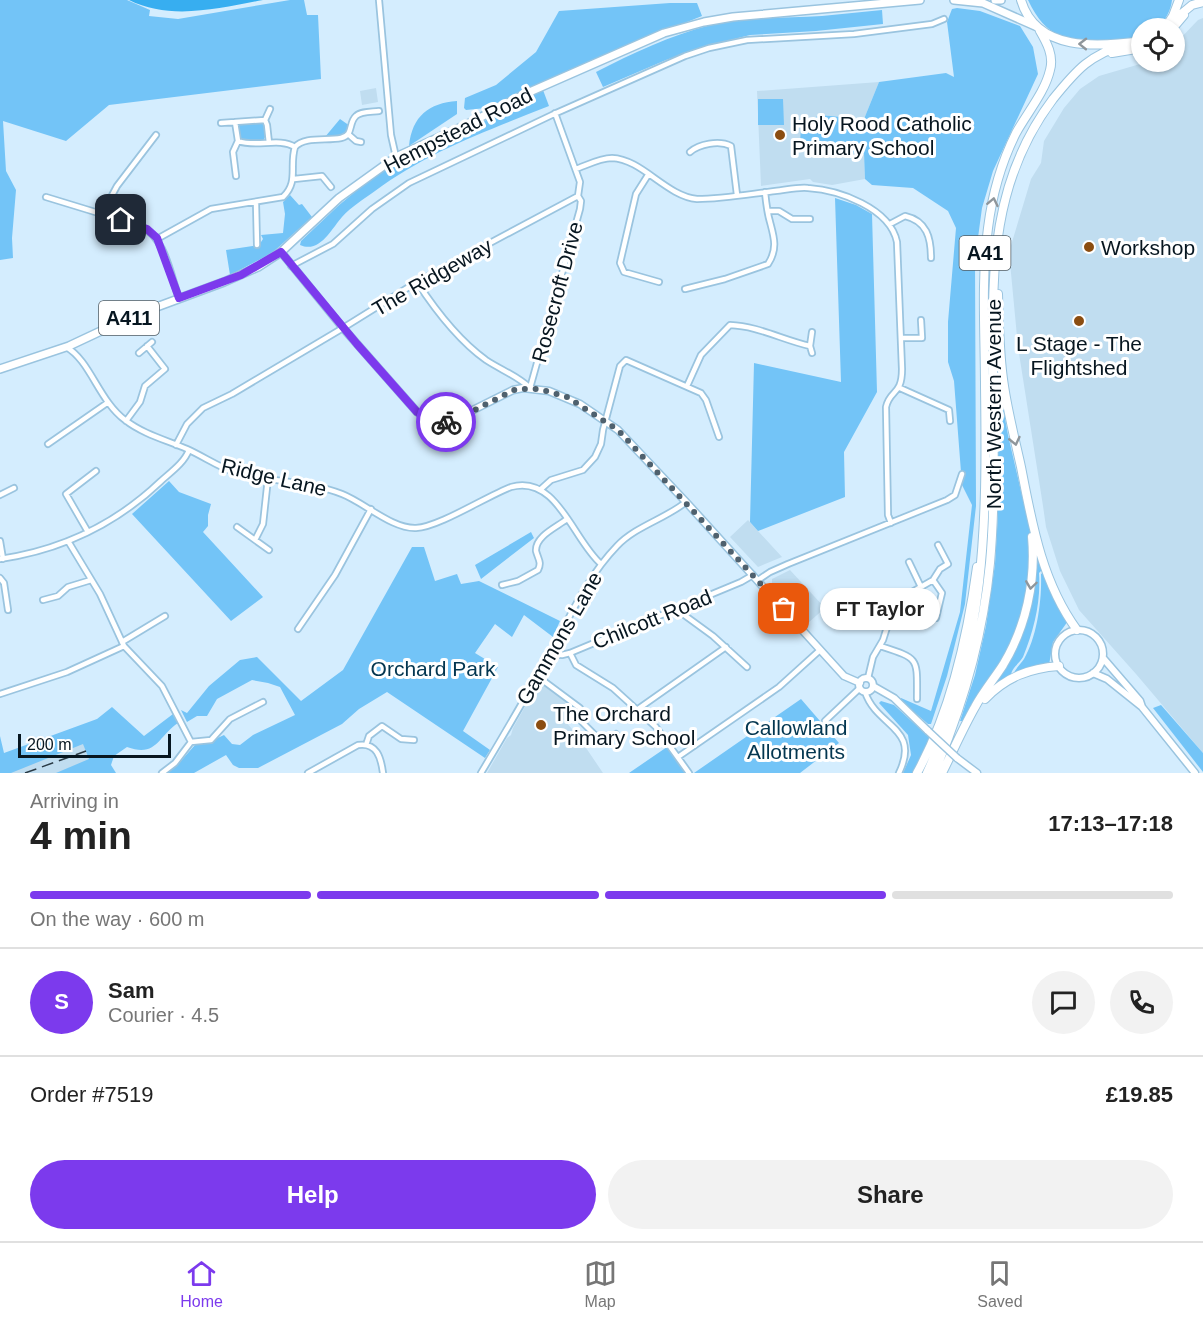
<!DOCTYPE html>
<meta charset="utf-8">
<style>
body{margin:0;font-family:Arial,sans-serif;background:#f2f2f2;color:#222;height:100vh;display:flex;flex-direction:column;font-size:22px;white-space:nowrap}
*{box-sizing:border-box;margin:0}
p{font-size:20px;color:#767676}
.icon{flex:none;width:33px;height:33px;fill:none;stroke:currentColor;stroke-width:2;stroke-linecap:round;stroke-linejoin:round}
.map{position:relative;height:773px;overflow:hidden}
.details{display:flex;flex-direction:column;background:#fff;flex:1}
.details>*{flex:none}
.controls{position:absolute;left:1131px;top:18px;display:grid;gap:12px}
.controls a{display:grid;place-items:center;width:54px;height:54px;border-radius:50%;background:#fff;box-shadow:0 2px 4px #0004;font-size:30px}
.scale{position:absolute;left:18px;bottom:15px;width:153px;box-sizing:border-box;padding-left:6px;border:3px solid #071620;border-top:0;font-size:16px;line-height:21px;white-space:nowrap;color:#071620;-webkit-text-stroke:4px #fff;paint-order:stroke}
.pin{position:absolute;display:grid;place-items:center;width:51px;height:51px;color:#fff;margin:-26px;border-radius:12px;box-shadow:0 3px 9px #0006}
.courier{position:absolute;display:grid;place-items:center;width:60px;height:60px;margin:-30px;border:4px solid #7c3aed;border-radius:50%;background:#fff;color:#222;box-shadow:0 2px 8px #0007}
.bubble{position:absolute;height:42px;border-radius:21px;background:#fff;box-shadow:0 2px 4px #0004;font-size:20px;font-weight:600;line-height:42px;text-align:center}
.head em{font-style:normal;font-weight:600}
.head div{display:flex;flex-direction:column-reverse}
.head{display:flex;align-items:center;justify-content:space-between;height:102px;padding:0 30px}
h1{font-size:39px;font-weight:600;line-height:45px}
.bar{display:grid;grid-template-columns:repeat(4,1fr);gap:9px 6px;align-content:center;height:72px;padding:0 30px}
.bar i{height:8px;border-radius:4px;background:#e0e0e0}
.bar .selected{background:#7c3aed}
.bar p{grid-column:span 4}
.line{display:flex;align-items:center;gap:15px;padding:0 30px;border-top:2px solid #e0e0e0}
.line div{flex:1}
.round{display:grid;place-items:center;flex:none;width:63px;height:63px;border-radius:32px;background:#f2f2f2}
.cta{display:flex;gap:12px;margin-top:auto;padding:12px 30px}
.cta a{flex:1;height:69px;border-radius:36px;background:#7c3aed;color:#fff;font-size:24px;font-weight:600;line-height:69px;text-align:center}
.cta a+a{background:#f2f2f2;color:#222}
.tabs{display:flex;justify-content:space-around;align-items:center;height:84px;border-top:2px solid #e0e0e0;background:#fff;font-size:16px;color:#767676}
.tabs a{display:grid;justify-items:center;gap:3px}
.tabs .selected{color:#7c3aed}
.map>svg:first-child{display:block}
</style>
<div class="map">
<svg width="1203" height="773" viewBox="0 0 1203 773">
<rect width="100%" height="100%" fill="#d4edfe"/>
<!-- built -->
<path fill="#c0ddf0" d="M1203,18V753L1136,674L1079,610L1060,571L1046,527L1043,506L1018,347L1009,252L1031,179L1041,163L1044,141L1064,108L1080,89L1099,76L1147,62H1174L1175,44L1198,20Z
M879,82L864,119L819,115L800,143L864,154L865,179L832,185L813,182L810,179L761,186L757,91Z
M376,88L378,102L362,105L360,91Z
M748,520L758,531L782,557L758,567L730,537Z
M790,570L825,608L808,623L772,584V579Z
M539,682L567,701L566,722L578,736L603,773H487L507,738L511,735L513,728Z
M97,719L104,773H0Z"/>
<!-- green -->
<path fill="#73c4f7" d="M0,0H127L150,10L149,16L178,19L290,0H304L307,15H318L321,79L109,105L66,141L3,121L6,171L16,190L12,238L13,258L0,260Z
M1028,0H1172C1171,11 1165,20 1158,28H1142L1141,37C1130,40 1116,39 1104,40C1064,40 1047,39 1028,0Z
M670,3H697L702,16L590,61L486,108L466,110L464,108L465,98L496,85L536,52L559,11Z
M957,8L980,11L1020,26L1033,47L1038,74L993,171L982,208L975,260L976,506L965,604L947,676L931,724H928L900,700L901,698L931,711L960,612L972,505L962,485L954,381L948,362V322L956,228L948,211L913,188L872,185L865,179L864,154L800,143L801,127L819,115L864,119L879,82L946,73L954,77L947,22L952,9Z
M882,10L883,24L816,31L750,35L711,45L666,60L603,87L596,72C633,53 671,35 711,25C748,17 785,18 822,16C842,14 862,12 882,10Z
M543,90L549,106C489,130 427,152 375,191C364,199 351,207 342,217C332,228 320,254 300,245L301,241L338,206L368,181L387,168L438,143L467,132L499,112Z
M758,99H783L784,125H758Z
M457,101V114L409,146C412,116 429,103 457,101Z
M340,119L350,126C345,136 336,136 325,137Z
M260,122L264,125L265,137L263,141H243L239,138V123Z
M290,195L299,205L302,204L312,217L272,253L230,275L226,250L259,245L263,239L261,235L283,233L285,214L283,202Z
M835,198L856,205L872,214L877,392L844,452L845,497L758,531L750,522L754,363L841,382Z
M998,380L1008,435L1030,530L1032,548L1027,599L1011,647L963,721H960L975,675L986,626L995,564L998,513Z
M169,481L179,492L211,504L208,515V526L203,532L263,597L231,621L132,514Z
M531,532L534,538L481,579L475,565Z
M412,547H424L435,581L457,574L461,584L479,581L560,621L553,637L524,615L512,637L495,624L475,653L498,667L463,731L490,750L485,758L387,692L359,709L342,724L258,768H239L233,765L226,755L194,773H167L180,762L195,745L209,742L224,735L232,744L240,745L253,735L295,715L280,687L268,683L252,680L217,699L207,716H197L187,722L181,710L187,713L209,686L240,660L257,657L301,701L343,670Z
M1038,558L1040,559L1043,569L1039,573C1041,602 1034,630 1023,657C1019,664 1011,668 1011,676L998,685L996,682L1006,666L1034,589Z
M1044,572L1068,621L1053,642L1049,665L1013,675C1015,669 1020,665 1024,659C1037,637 1042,600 1041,574Z
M801,699L839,743L800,773H694Z
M881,701L894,705L930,738L914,773H903L911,755L908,735L879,703Z
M1161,705L1203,753V772L1153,708Z
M112,707L144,736L173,714L178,723C158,736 157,758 127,747L114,756L111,765L116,773H56L89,759L83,744L11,773H0V736L4,753L97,719Z
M667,747L685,773H629Z"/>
<!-- water -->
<path fill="#37aef0" d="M129,0H263C220,8 171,21 129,0Z"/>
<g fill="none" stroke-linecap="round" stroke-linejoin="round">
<!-- street casing -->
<g stroke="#9ac4df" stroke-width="8">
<path id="street" d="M379,0L391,135L396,157
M555,113L580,182L578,196
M265,120L270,109
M235,122L238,141C257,148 278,137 295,147
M221,123L265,120L267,125L269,143
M348,134L356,141L361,142
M295,147C304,136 327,141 341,138C354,135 348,123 356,116C361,111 372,112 379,111
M690,152C699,144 719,140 731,146L737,195
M576,169C587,165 600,158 612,158C642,159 666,196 697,199C723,199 750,194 775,191C786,190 797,187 808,188C839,190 890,208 897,242L902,369C902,396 890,389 886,407L888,515L891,523
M648,175L636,194L620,263L624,272L659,282
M236,176L233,152L238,141
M294,179L322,176L331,187
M46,197L141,226C166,239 170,274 179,298
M256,203L257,245
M768,211H779L792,219H810
M102,214L117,186L156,135
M890,224L905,216C927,221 931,238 931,258
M157,239L211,209L283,197C299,182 289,166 295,147
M291,266L333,244L372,209L409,183L554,114L685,56L709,48L747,40L854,34L932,24L944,19
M417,282C436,311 458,340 486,360C501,370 518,376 530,388L580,209L581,201L578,196
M685,289L725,279L768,264C778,249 774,237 770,222C767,212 766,202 765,192
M901,338H922L921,320
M66,347C90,360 99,401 125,420C143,434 166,440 187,449C205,457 221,469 240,474C274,482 309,481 342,494C365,503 392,529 416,528C439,527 487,496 511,487C557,474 573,540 601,564
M139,353L152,342
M812,353L810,346L812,332
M687,386L701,355L730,325C758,326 783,340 810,346
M900,388L949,410L950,421
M126,421L140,402L145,386L165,369L147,346
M48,444L107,403
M176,445L187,424L203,408L232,394L343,328L417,282L578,196
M541,489L551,480L583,470L595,457L601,444L603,430L620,366L626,360L701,393L706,400L719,437
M0,495L14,488
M237,527L269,550
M88,532L66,494L96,471
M255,540L263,524L268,478
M0,541L3,559
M68,541L100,594L124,646L162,686L191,742
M0,559C61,550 116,524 161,481C171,472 184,463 189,450
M909,562L921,587
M0,578L4,583L8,610
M758,580L770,572L788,564L947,500L955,495L962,474
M933,580L942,593L936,618
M502,585L518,581L538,570C542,562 538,559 536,551C535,536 557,527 567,519
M43,600L58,596L68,587L91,580
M860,601L878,614L890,617
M676,609L713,636L747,667
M298,629L335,575L371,509
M122,642L165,616
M880,646C920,659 917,657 917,699
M570,653L576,665L613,688L656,727L689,773
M549,654L562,655L570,653L741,582L753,575
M537,676L580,708L581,721L601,741L608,742L616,734
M868,678L873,657L883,640L894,605L900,599L933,580L940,569L948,564L938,545
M865,692C877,728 921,727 899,773
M0,694L67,672L124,646
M638,709L726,647
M825,721L860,688
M366,745L369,736L382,726L401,739L414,740
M678,757L779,687L820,650
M162,773L175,763L191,742L211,740L230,719L263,702
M308,773L358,745C377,742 381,758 383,773
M481,773C506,731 531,689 554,646C573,610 589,575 617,546C636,526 665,519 686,502"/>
</g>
<!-- secondary casing -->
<g stroke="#9ac4df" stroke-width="9">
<path id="secondary" d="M281,252L343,328L417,412L430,419L449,422L513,390L523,388L549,391L580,404L618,430L686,502L844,676L860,683
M1055 654a24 24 0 1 1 48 0a24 24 0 1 1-48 0Z
M1103,658L1140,701L1142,707L1195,773
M1093,673L1107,679L1142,707
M859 685a7 7 0 1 1 14 0a7 7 0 1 1-14 0Z
M873,686L894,698L928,731
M957,758L977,773"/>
</g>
<!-- primary casing -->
<g stroke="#9ac4df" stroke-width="10">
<path id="primary" d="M954,0L983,3L1035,26
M995,0H1001
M0,369L69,346L135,315L224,282L258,267L281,252L339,198L396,157L468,124L525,94L664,33L704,22L733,17L920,0"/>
</g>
<!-- highway casing -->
<g stroke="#9ac4df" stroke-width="10">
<path id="highway" d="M1021,0C1036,52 1098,47 1142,41
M1169,24L1192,5L1203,2
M1165,28L1173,16L1179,0
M1173,28L1184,15
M1112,53L1142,48
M998,294C999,325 999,355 1004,386C1008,413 1015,440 1021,467C1032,524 1042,582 1077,630
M985,699C1006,677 1030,668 1059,666
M917,773C950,713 968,634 977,567
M927,773C986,644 987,525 985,387C985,334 981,281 988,228C992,196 1001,163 1016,133C1027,113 1045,92 1050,70C1054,56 1047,43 1040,31
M934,773C963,706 983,636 990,563C996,497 993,430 993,363C992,267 992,180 1053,99C1078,68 1089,56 1127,43
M942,773C953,751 963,728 975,707C983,692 994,679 1003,665C1026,627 1036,581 1032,537"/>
</g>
<!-- street -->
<use href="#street" stroke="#fff" stroke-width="4.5"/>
<!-- secondary -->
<use href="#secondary" stroke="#fff" stroke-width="6"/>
<!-- primary -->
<use href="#primary" stroke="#fff" stroke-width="7"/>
<!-- highway -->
<use href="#highway" stroke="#fff" stroke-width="8"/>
<!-- rail -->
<path stroke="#2a3b46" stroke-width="1.5" stroke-dasharray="12 6" stroke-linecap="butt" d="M25,773L86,751"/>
<!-- secondary-bridge casing -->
<g stroke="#9ac4df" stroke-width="9" stroke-linecap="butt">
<path id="secondary-bridge" d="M928,731L957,758"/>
</g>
<!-- secondary-bridge -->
<use href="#secondary-bridge" stroke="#fff" stroke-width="6"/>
</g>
<!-- one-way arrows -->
<defs><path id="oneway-chevron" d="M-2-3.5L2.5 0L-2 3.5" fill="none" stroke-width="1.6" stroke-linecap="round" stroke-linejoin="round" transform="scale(1.5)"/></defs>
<g stroke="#8f969b">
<use href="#oneway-chevron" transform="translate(1083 44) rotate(-179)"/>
<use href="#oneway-chevron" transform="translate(993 202) rotate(-78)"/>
<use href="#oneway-chevron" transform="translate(1015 441) rotate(77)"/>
<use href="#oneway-chevron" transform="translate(1031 585) rotate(98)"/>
</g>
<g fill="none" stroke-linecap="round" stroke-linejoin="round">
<!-- done -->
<path stroke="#4f616e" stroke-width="6" stroke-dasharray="0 10.8" d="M446,422L459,418L516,389H539L567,397L618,430L784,609"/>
<!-- route -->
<path stroke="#7c3aed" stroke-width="8" d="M121,220L147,229L157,238L179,298L241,275L281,252L357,344L417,412L430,419L446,422"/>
</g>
<!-- markers -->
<g fill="#8b4d11" stroke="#fff" stroke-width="2">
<circle cx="780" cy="135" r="6"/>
<circle cx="1089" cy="247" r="6"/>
<circle cx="1079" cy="321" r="6"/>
<circle cx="541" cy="725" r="6"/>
</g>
<g text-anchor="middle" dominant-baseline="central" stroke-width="6" stroke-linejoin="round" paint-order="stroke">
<!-- shield labels -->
<g fill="#fff" stroke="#515c63" stroke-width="1.5">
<rect x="959.5" y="236" width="51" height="34" rx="4.5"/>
<rect x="99" y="301" width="60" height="34" rx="4.5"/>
</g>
<g font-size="20" font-weight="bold" fill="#071620">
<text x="985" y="253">A41</text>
<text x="129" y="318">A411</text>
</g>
<!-- poi labels -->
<g font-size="21" fill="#071620" stroke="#fff" text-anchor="start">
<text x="792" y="123">Holy Rood Catholic<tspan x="792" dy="24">Primary School</tspan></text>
<text x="1101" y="247">Workshop</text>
<text x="1079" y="343" text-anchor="middle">L Stage - The<tspan x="1079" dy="24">Flightshed</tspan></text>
<text x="553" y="713">The Orchard<tspan x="553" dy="24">Primary School</tspan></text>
</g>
<!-- street labels -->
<g font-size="21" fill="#071620" stroke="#fff">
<text transform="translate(458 130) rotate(-27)">Hempstead Road</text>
<text transform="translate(432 277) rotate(-30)">The Ridgeway</text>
<text transform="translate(557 292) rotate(-75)">Rosecroft Drive</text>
<text transform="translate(993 404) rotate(-90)">North Western Avenue</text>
<text transform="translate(274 477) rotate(13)">Ridge Lane</text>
<text transform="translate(652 619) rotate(-22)">Chilcott Road</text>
<text transform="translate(559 638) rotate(-60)">Gammons Lane</text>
</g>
<!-- park labels -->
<g font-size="21" fill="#033650" stroke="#fff">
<text x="433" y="668">Orchard Park</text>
<text x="796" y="727">Callowland<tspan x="796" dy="24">Allotments</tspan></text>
</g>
</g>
</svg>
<div class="controls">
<a><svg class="icon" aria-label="locate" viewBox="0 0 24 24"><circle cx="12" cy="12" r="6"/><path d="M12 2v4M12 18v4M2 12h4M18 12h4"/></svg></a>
</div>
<div class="scale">200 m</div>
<div class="pin" style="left:784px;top:609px;background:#ea580c"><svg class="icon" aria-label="bag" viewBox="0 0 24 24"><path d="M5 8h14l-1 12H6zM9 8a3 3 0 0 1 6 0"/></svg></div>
<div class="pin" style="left:121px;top:220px;background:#1f2937"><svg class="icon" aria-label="home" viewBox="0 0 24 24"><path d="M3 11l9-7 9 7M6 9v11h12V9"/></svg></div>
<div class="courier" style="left:446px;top:422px"><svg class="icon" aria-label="bike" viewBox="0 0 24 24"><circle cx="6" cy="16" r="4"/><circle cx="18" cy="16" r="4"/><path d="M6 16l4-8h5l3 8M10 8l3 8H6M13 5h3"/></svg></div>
<div class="bubble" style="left:820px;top:588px;width:120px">FT Taylor</div>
</div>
<section class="details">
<div class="head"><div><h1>4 min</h1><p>Arriving in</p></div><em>17:13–17:18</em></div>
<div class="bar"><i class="selected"></i><i class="selected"></i><i class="selected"></i><i></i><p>On the way · 600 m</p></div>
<div class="line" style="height:108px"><b class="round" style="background:#7c3aed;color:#fff">S</b><div><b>Sam</b><p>Courier · 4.5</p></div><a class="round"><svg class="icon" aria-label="chat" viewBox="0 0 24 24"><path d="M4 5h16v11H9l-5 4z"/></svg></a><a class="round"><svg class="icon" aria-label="phone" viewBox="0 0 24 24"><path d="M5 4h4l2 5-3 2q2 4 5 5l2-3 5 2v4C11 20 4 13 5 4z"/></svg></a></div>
<div class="line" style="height:78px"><div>Order #7519</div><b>£19.85</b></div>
<div class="cta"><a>Help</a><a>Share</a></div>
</section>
<nav class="tabs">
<a class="selected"><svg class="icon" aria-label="home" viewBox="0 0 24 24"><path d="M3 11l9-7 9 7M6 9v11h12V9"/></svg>Home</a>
<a><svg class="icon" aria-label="map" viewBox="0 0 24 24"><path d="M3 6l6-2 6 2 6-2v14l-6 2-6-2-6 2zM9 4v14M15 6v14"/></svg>Map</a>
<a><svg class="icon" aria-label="saved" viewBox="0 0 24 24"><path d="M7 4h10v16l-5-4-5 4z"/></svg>Saved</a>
</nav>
